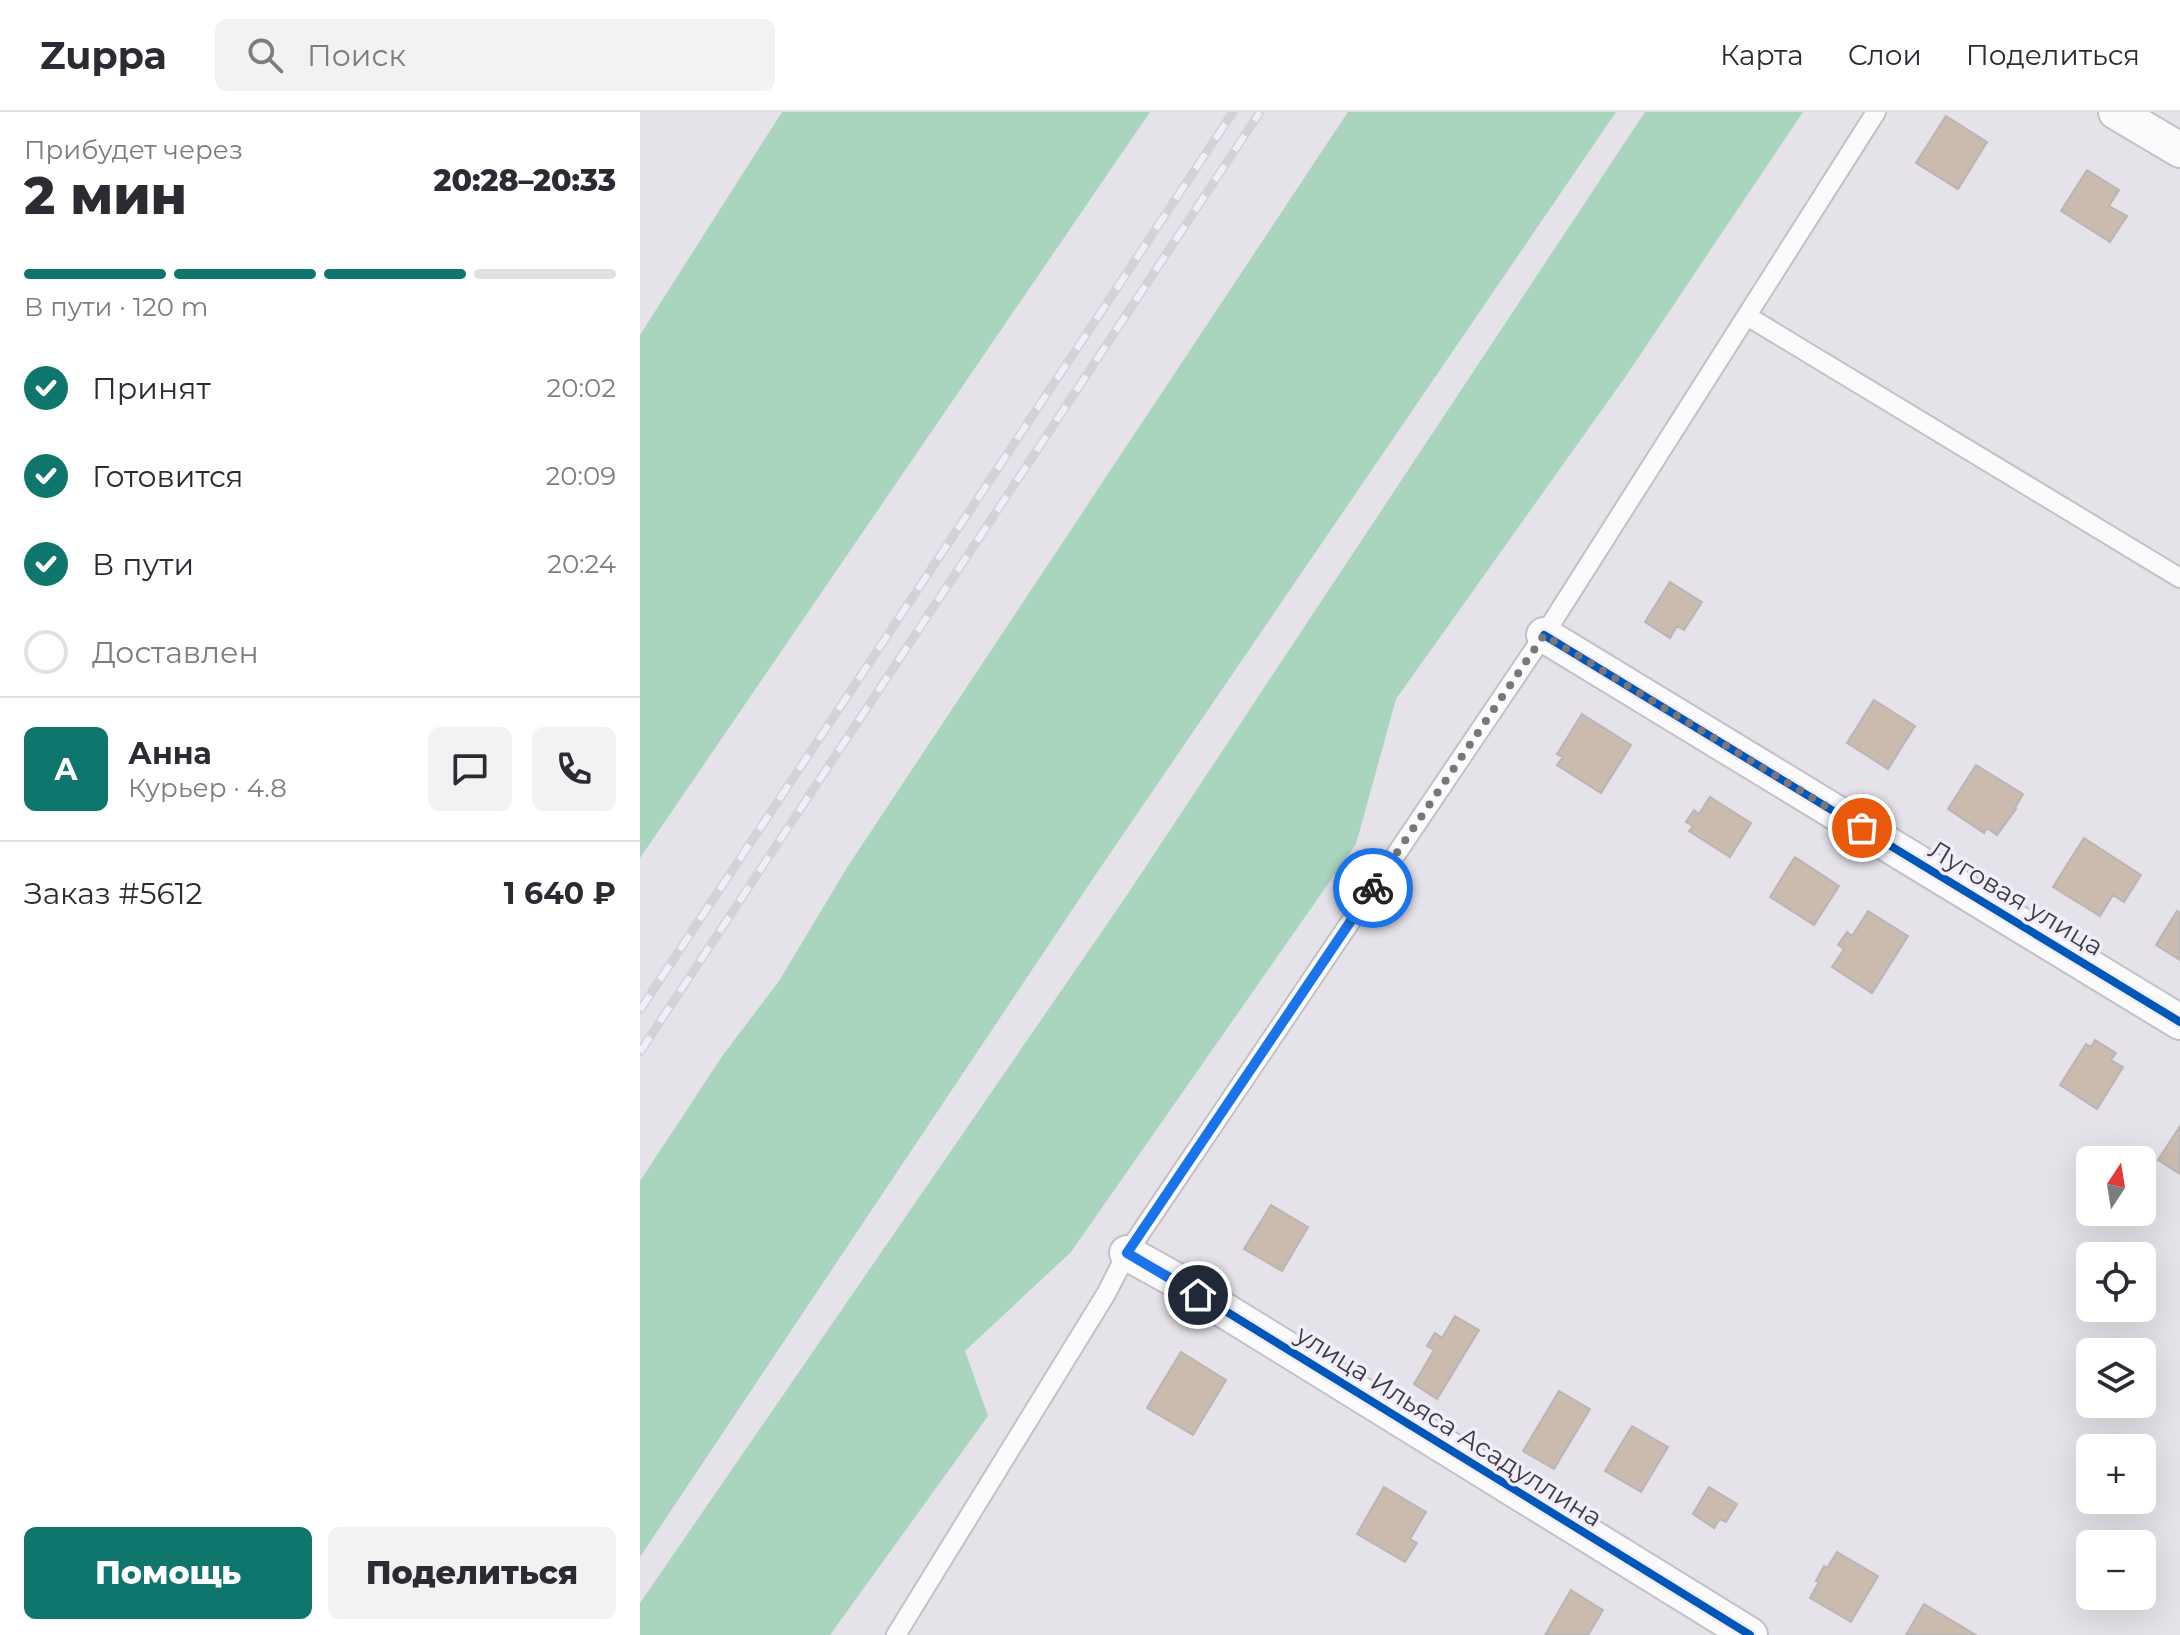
<!DOCTYPE html>
<html lang="ru">
<meta charset="utf-8">
<style>
body{margin:0;font-family:Montserrat,sans-serif;background:#f2f2f3;color:#2b2b33;height:100vh;display:flex;flex-direction:column;font-size:30px;white-space:nowrap}
*{box-sizing:border-box;margin:0}
p{font-size:26px;color:#7c7c81}
.icon{flex:none;width:44px;height:44px;fill:none;stroke:currentColor;stroke-width:2;stroke-linecap:round;stroke-linejoin:round}
.map{position:relative;flex:1;overflow:hidden}
.sheet{display:flex;flex-direction:column;background:#fff;width:640px}
.sheet>*{flex:none}
.needle{width:52px;rotate:12deg}
.tools{position:absolute;left:1436px;top:1034px;display:grid;gap:16px}
.tools a{display:grid;place-items:center;width:80px;height:80px;border-radius:12px;background:#fff;box-shadow:0 8px 32px #0002;font-size:40px}
.pin{position:absolute;display:grid;place-items:center;width:68px;height:68px;color:#fff;margin:-34px;border:4px solid #fff;border-radius:50%;box-shadow:0 2px 8px #0007}
.courier{position:absolute;display:grid;place-items:center;width:80px;height:80px;margin:-40px;border:6px solid #1a73e8;border-radius:50%;background:#fff;color:#222;box-shadow:0 2px 10px #0007}
.head em{font-style:normal;font-weight:800}
.head div{display:flex;flex-direction:column-reverse}
.head{display:flex;align-items:center;justify-content:space-between;height:136px;padding:0 24px}
h1{font-size:52px;font-weight:800;line-height:60px}
.bar{display:grid;grid-template-columns:repeat(4,1fr);gap:12px 8px;align-content:center;height:96px;padding:0 24px}
.bar i{height:10px;border-radius:6px;background:#e1e1e2}
.bar .current{background:#0f766e}
.bar p{grid-column:span 4}
.line{display:flex;align-items:center;gap:20px;padding:0 24px;border-top:2px solid #e1e1e2}
.line div{flex:1}
.round{display:grid;place-items:center;flex:none;width:84px;height:84px;border-radius:12px;background:#f2f2f3}
ol{padding:0 24px;list-style:none}
li{display:flex;align-items:center;gap:24px;height:88px}
li p{margin-inline-start:auto}
li .icon{padding:8px;border-radius:50%;background:#0f766e;color:#fff;stroke-width:4}
li:last-child{color:#7c7c81}
li i{width:44px;height:44px;border:4px solid #e1e1e2;border-radius:50%}
.cta{display:flex;gap:16px;margin-top:auto;padding:16px 24px}
.cta a{flex:1;height:92px;border-radius:12px;background:#0f766e;color:#fff;font-size:32px;font-weight:800;line-height:92px;text-align:center}
.cta a+a{background:#f2f2f3;color:#2b2b33}
header{display:flex;align-items:center;gap:48px;box-sizing:border-box;height:112px;padding:0 40px;background:#fff;border-bottom:2px solid #e1e1e2}
header strong{font-size:38px}
nav{display:flex;gap:44px;margin-inline-start:auto;font-size:28px}
.search{width:560px;height:72px;background:#f2f2f3;display:flex;align-items:center;gap:20px;box-sizing:border-box;padding:0 28px;border-radius:12px;color:#7c7c81;font-size:30px}
main{display:flex;flex:1;min-height:0}
.map>svg:first-child{display:block}
</style>
<header>
<strong>Zuppa</strong>
<div class="search"><svg class="icon" aria-label="search" viewBox="0 0 24 24"><circle cx="10" cy="10" r="6"/><path d="M15 15l6 6"/></svg>Поиск</div>
<nav><a>Карта</a><a>Слои</a><a>Поделиться</a></nav>
</header>
<main>
<section class="sheet">
<div class="head"><div><h1>2 мин</h1><p>Прибудет через</p></div><em>20:28–20:33</em></div>
<div class="bar"><i class="current"></i><i class="current"></i><i class="current"></i><i></i><p>В пути · 120 m</p></div>
<ol>
<li><svg class="icon" aria-label="check" viewBox="0 0 24 24"><path d="M5 12l5 5 9-10"/></svg>Принят<p>20:02</p></li>
<li><svg class="icon" aria-label="check" viewBox="0 0 24 24"><path d="M5 12l5 5 9-10"/></svg>Готовится<p>20:09</p></li>
<li><svg class="icon" aria-label="check" viewBox="0 0 24 24"><path d="M5 12l5 5 9-10"/></svg>В пути<p>20:24</p></li>
<li><i></i>Доставлен</li>
</ol>
<div class="line" style="height:144px"><b class="round" style="background:#0f766e;color:#fff">А</b><div><b>Анна</b><p>Курьер · 4.8</p></div><a class="round"><svg class="icon" aria-label="chat" viewBox="0 0 24 24"><path d="M4 5h16v11H9l-5 4z"/></svg></a><a class="round"><svg class="icon" aria-label="phone" viewBox="0 0 24 24"><path d="M5 4h4l2 5-3 2q2 4 5 5l2-3 5 2v4C11 20 4 13 5 4z"/></svg></a></div>
<div class="line" style="height:104px"><div>Заказ #5612</div><b>1 640 ₽</b></div>
<div class="cta"><a>Помощь</a><a>Поделиться</a></div>
</section>
<div class="map">
<svg width="1540" height="1523" viewBox="0 0 1540 1523">
<rect width="100%" height="100%" fill="#e5e3e9"/>
<!-- green -->
<path fill="#a9d4be" d="M142,0H510L0,746V223Z
M708,0H976L454,765L0,1445V1069L83,943L139,869L208,754Z
M1005,0H1163L986,264L756,587L716,732L431,1140L325,1239L348,1304L190,1523H0V1491L487,783Z"/>
<!-- building -->
<path fill="#cbbbaf" stroke="#b8b5b6" stroke-width="2" d="M1306,4L1347,30L1318,77L1276,51Z
M1447,58L1479,78L1469,94L1487,104L1470,130L1421,99Z
M1030,470L1062,490L1044,518L1037,514L1030,526L1005,510Z
M1234,588L1275,614L1248,657L1207,631Z
M942,602L991,633L961,681L917,653L923,645L917,642Z
M1336,653L1383,682L1375,696L1376,697L1357,723L1347,716L1344,721L1308,697Z
M1070,685L1111,711L1090,745L1049,719L1053,714L1046,710L1054,698L1059,702Z
M1444,726L1501,763L1484,790L1473,783L1460,804L1413,775Z
M1155,745L1199,774L1174,813L1130,785Z
M1228,799L1268,824L1232,881L1192,855L1204,837L1198,833L1207,820L1212,824Z
M1537,799L1540,801V848L1516,833Z
M1455,928L1476,941L1471,948L1483,955L1457,997L1420,973L1446,932L1451,935Z
M1540,1014V1062L1518,1048Z
M631,1093L668,1115L642,1159L604,1137Z
M815,1204L839,1218L797,1287L774,1272L794,1238L787,1234L795,1221L802,1226Z
M541,1240L586,1268L553,1323L507,1296Z
M919,1279L950,1297L914,1357L883,1339Z
M992,1314L1028,1335L1001,1380L965,1359Z
M744,1375L786,1400L770,1427L777,1431L765,1450L717,1422Z
M1069,1375L1097,1392L1086,1410L1080,1407L1074,1416L1053,1402Z
M1197,1440L1238,1464L1211,1510L1170,1486L1179,1470L1176,1469L1184,1454L1187,1456Z
M931,1478L963,1498L948,1523H905Z
M1284,1492L1336,1523H1266Z"/>
<g fill="none" stroke-linecap="round" stroke-linejoin="round">
<!-- service casing -->
<g stroke="#c3c1c6" stroke-width="22">
<path id="service" d="M1107,204L1540,466
M256,1523L466,1182L487,1141L904,523L1236,0"/>
</g>
<!-- minor casing -->
<g stroke="#c3c1c6" stroke-width="38">
<path id="minor" d="M1476,0L1540,38
M904,523L1540,910
M487,1141L532,1166L1110,1523"/>
</g>
<!-- service -->
<use href="#service" stroke="#fbfbfc" stroke-width="18"/>
<!-- minor -->
<use href="#minor" stroke="#fbfbfc" stroke-width="34"/>
<!-- rail casing -->
<g stroke="#d3d3d5" stroke-width="9">
<path id="rail" d="M0,898L593,0
M0,940L620,0"/>
</g>
<!-- rail -->
<use href="#rail" stroke="#f2edfa" stroke-width="6" stroke-dasharray="18" stroke-linecap="butt"/>
<!-- cycleway casing -->
<g stroke="#f2edfa" stroke-width="13">
<path id="cycleway" d="M904,523L1540,910
M487,1141L532,1166L1110,1523"/>
</g>
<!-- cycleway -->
<use href="#cycleway" stroke="#0057b8" stroke-width="8"/>
</g>
<g fill="none" stroke-linecap="round" stroke-linejoin="round">
<!-- done -->
<path stroke="#78767b" stroke-width="8" stroke-dasharray="0 14.4" d="M733,776L904,523L1222,716"/>
<!-- route -->
<path stroke="#1a73e8" stroke-width="10" d="M558,1183L487,1141L733,776"/>
</g>
<g text-anchor="middle" dominant-baseline="central" stroke-width="7" stroke-linejoin="round" paint-order="stroke">
<!-- street labels -->
<g font-size="26" fill="#3d3b40" stroke="#f2edfa">
<text transform="translate(1376 786) rotate(31)">Луговая улица</text>
<text transform="translate(809 1314) rotate(32)">улица Ильяса Асадуллина</text>
</g>
</g>
</svg>
<div class="tools">
<a><svg class="needle" viewBox="-14 -14 28 28"><path d="M0-13l5 13h-10z" fill="#e53935"/><path d="M0 13l5-13h-10z" fill="#7c7c81"/></svg></a>
<a><svg class="icon" aria-label="locate" viewBox="0 0 24 24"><circle cx="12" cy="12" r="6"/><path d="M12 2v4M12 18v4M2 12h4M18 12h4"/></svg></a>
<a><svg class="icon" aria-label="layers" viewBox="0 0 24 24"><path d="M12 4l9 5-9 5-9-5zM3 14l9 5 9-5"/></svg></a>
<a>+</a>
<a>−</a>
</div>
<div class="pin" style="left:1222px;top:716px;background:#ea580c"><svg class="icon" aria-label="bag" viewBox="0 0 24 24"><path d="M5 8h14l-1 12H6zM9 8a3 3 0 0 1 6 0"/></svg></div>
<div class="pin" style="left:558px;top:1183px;background:#1f2937"><svg class="icon" aria-label="home" viewBox="0 0 24 24"><path d="M3 11l9-7 9 7M6 9v11h12V9"/></svg></div>
<div class="courier" style="left:733px;top:776px"><svg class="icon" aria-label="bike" viewBox="0 0 24 24"><circle cx="6" cy="16" r="4"/><circle cx="18" cy="16" r="4"/><path d="M6 16l4-8h5l3 8M10 8l3 8H6M13 5h3"/></svg></div>
</div>
</main>
